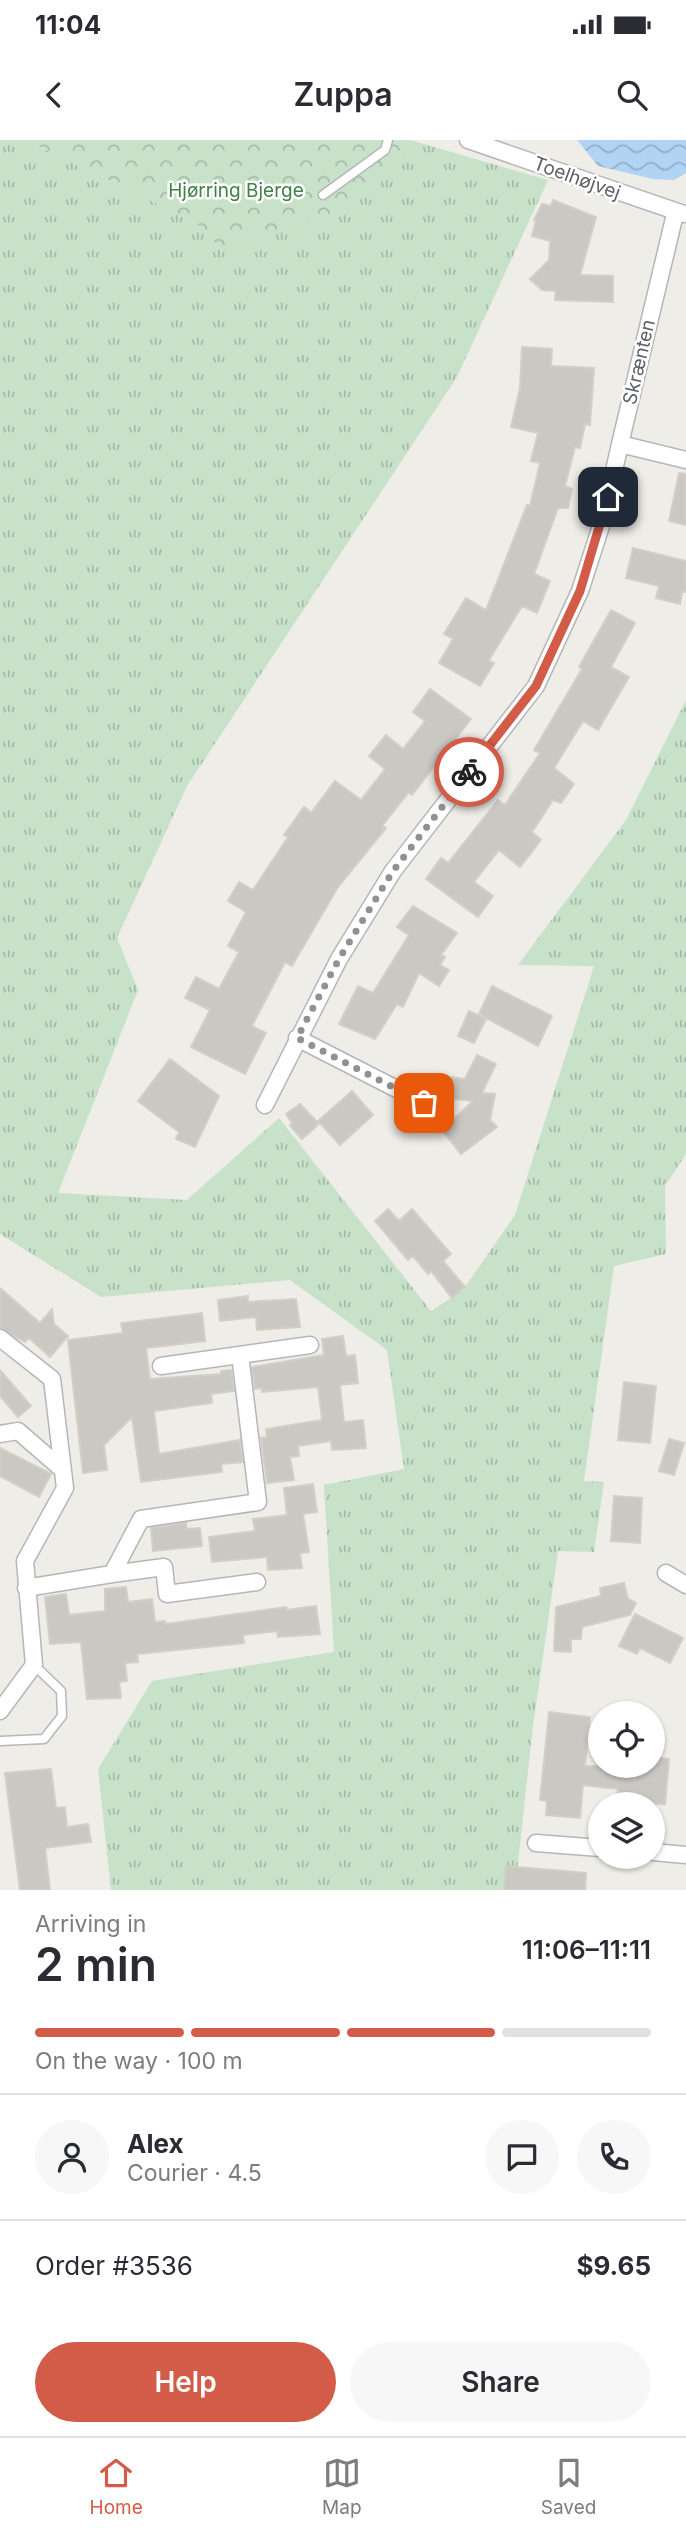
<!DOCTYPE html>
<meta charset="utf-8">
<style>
body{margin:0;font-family:Inter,sans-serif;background:#f7f7f7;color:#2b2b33;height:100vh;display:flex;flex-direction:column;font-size:26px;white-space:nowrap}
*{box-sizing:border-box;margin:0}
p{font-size:23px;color:#7c7c81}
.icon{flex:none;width:38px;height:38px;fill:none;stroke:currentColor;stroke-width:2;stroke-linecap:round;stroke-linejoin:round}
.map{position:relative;height:1750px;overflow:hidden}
.drawer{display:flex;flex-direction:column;background:#fff;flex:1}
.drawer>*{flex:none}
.buttons{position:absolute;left:588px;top:1561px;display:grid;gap:14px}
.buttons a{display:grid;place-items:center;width:77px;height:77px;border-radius:50%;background:#fff;box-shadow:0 2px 5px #0004;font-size:35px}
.pin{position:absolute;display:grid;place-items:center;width:60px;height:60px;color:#fff;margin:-30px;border-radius:14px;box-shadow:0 4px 10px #0006}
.courier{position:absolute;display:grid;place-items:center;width:70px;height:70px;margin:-35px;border:5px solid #d35c48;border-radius:50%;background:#fff;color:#222;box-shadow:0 2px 9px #0007}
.head em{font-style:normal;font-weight:600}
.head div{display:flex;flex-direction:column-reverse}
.head{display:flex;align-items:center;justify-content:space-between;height:119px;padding:0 35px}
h1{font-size:46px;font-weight:600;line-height:52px}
.bar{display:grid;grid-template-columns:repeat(4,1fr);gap:10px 7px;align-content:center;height:84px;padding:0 35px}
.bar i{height:9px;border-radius:5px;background:#e1e1e2}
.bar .selected{background:#d35c48}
.bar p{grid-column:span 4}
.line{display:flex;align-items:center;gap:18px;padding:0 35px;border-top:2px solid #e1e1e2}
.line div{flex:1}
.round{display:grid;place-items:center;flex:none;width:74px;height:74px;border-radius:37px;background:#f7f7f7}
.action{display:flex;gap:14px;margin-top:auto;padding:14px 35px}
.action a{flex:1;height:80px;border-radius:42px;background:#d35c48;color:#fff;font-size:28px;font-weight:600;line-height:80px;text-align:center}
.action a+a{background:#f7f7f7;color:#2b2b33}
.status{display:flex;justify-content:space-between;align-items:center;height:49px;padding:0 35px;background:#fff;direction:ltr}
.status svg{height:19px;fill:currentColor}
header{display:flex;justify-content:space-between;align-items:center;height:91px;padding:0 35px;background:#fff;font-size:32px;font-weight:600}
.tabs{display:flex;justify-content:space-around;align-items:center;height:98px;border-top:2px solid #e1e1e2;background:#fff;font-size:19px;color:#7c7c81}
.tabs a{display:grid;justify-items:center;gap:4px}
.tabs .selected{color:#d35c48}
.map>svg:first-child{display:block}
</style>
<div class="status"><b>11:04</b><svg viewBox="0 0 49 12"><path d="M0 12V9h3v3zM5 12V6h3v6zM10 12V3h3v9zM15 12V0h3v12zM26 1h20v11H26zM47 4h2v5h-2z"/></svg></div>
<header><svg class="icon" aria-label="back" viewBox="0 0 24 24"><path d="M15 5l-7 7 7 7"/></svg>Zuppa<svg class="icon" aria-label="search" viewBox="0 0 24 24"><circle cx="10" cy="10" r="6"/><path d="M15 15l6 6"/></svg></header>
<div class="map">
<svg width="686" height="1750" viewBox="0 0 686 1750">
<defs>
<pattern id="grass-tufts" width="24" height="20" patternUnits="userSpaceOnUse" patternTransform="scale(1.75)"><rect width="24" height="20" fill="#c7e2c9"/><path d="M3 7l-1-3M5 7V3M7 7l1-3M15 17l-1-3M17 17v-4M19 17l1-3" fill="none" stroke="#a5bba7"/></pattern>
<pattern id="park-crowns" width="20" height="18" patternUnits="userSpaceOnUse" patternTransform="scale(1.75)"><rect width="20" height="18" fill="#c7e2c9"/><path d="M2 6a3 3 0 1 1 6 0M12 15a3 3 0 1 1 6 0" fill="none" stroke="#a5bba7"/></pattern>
<pattern id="water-waves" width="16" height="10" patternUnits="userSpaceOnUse" patternTransform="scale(1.75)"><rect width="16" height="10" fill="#b1d3f4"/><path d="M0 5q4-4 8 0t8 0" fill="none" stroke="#93afc9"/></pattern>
</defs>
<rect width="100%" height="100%" fill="#eeede7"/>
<!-- grass -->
<path fill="url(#grass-tufts)" d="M0,0H26L195,82L220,108L408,20L401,0H410L548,40L457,237L187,646L117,798L138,850L58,1053L187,1060L279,978L431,1171L463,1150L515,1075L594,826L518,825L626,680L686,560V1014L665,1046L666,1114L614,1126L584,1341L604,1342L594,1412L558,1411L533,1586L515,1750H111L98,1629L152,1541L334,1512L324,1345L404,1329L387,1210L290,1140L101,1157L0,1094Z"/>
<!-- park -->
<path fill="url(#park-crowns)" d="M26,0H401L408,20L332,74L220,108L195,82Z"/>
<!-- water -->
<path fill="url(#water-waves)" d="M577,0H686V33L674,40L653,39L598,26Z"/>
<!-- building -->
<path fill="#cac8c3" stroke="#d2cfc6" stroke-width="2" d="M553,60L596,77L580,135L613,136V162L555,160L556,151L542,150L530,139L549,120L550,101L532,96L536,80H534L542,64L551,66Z
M522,207L552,209L551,226L594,228L590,285L585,284L580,308L575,307L565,346L572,349L568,368H558L534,434L550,441L537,473L522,466L489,520L494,523L480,546L439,523L453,499L444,494L466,458L486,470L527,365L530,366L540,323L531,321L538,293L511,287L520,248Z
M679,333L686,334V385L669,381Z
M633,408L686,421V452H682L680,464L656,458L659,446L626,438Z
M611,470L635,483L611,527L629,537L598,590L583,581L554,628L574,644L561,663L553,660L532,692L541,700L520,727L499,710L474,742L493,756L478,777L426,739L441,718L448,723L498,660L505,665L540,613L534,610L582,529L579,527Z
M430,549L471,579L412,655L409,652L382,686L386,688L338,747L292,826L285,822L252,886L266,893L245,934L191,907L210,870L185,858L196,837L219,849L239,812L228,806L246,772L228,761L239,742L253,750L288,697L284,695L304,667L311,673L335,641L361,660L385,629L369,616L386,595L403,609L425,581L413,572Z
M413,766L457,793L441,815L445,817L440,825L449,830L439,846L419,833L403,867L397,864L375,899L339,884L358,846L373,853L409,795L397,787Z
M492,846L552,876L538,906L479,874Z
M469,871L486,879L474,903L458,896Z
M477,915L496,924L482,953L495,954L490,980L497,987L461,1014L442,990L473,961L447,958L450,937L465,939Z
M170,919L219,956L195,1007L176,999L179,992L138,961Z
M352,951L373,975L340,1005L318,981Z
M300,964L319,984L302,999L290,986L292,983L286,974Z
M388,1069L399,1081L412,1069L451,1114L443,1121L465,1147L452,1158L431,1131L428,1134L413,1116L408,1120L375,1081Z
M0,1148L40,1183L52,1169L54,1184L68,1196L50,1217L29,1198L25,1202L0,1188Z
M248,1156V1162L296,1159L300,1187L257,1190L256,1177L220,1181L218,1160Z
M202,1173L205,1201L146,1208L150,1239L221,1234V1231L231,1230L234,1251L211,1254L212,1263L154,1271L159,1314L240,1300L243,1322L221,1324L222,1332L141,1342L132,1277L104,1305L107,1330L83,1333L68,1200L123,1193L121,1183Z
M343,1196L346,1216L355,1215L358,1243L340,1245L344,1282L363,1280L366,1308L332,1310L331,1301L298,1306L299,1316L290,1317L294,1340L267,1343L261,1298L267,1297L266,1289L322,1280L318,1247L262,1252V1248L255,1249L252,1227L324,1215L322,1199Z
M0,1230L31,1266L18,1277L0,1256Z
M624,1242L656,1246L650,1303L618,1300Z
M669,1299L684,1303L674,1335L659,1331Z
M0,1308L51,1334L39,1357L0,1336Z
M313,1344L317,1372L303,1374L309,1412L300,1413L302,1428L268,1430L267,1417L212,1422L209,1397L255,1391L253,1379L287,1375L284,1348Z
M614,1356L642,1358L640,1403L611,1401Z
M186,1383L187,1389L200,1388L202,1406L153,1411L151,1388Z
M624,1443L628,1459L636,1463L630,1475L582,1487L581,1499H571V1512L554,1511L556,1467L601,1456L600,1448Z
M126,1447L128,1462L152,1459L155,1482L165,1481L166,1484L286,1467L287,1470L316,1466L320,1494L278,1497L277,1491L243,1495L244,1503L137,1514L138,1522L125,1523L127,1541L119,1542L121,1558L87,1559L81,1502L50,1504L45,1457L66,1454L69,1475L105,1471V1449Z
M635,1474L683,1498L670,1523L640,1508L637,1514L619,1506Z
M549,1572L590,1577L585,1626H653V1617L669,1619L665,1664H616L618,1649L583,1645L580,1678L546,1675L547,1661L540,1660Z
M51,1629L56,1668L65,1667L67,1687L88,1684L91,1702L45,1708L50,1750H20L5,1633Z
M506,1726L586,1733L585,1750H504Z"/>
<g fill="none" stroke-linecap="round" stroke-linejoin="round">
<!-- lane casing -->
<g stroke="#b4b6b9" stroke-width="11">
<path id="lane" d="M323,55L385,10L388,0
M0,1601L44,1599L62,1576L61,1551L34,1525"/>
</g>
<!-- street casing -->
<g stroke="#b4b6b9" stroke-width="19">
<path id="street" d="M468,0L684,74
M675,74L620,304L686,320
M297,898L424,963
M265,965L339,819L393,731L536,546L580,451L602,383L620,304
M0,1198L52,1239L65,1348L25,1421L34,1525L0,1571
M161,1226L310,1205
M0,1294L18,1291L63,1330
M666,1433L686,1445
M112,1434L164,1427L167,1454L257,1442
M26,1448L112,1434L141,1379L258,1362L240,1215
M536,1703L600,1708
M653,1712L686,1715"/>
</g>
<!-- lane -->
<use href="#lane" stroke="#fff" stroke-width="8"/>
<!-- street -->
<use href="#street" stroke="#fff" stroke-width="16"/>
</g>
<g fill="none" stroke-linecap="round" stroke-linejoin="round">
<!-- done -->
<path stroke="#909292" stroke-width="7" stroke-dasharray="0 12.6" d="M424,963L297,898L339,819L393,731L469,632"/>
<!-- route -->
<path stroke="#d35c48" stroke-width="9" d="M469,632L536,546L580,451L608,357"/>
</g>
<g text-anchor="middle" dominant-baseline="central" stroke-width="5" stroke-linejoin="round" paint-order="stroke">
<!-- street labels -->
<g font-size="19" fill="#5e6165" stroke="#fff">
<text transform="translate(577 38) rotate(20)">Toelhøjvej</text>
<text transform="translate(639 222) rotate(-77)">Skrænten</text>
</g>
<!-- park labels -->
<g font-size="19" fill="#418148" stroke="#fff">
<text x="236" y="50">Hjørring Bjerge</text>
</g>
</g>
</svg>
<div class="buttons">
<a><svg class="icon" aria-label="locate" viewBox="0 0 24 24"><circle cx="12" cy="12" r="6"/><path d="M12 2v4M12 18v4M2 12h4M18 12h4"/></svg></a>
<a><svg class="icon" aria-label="layers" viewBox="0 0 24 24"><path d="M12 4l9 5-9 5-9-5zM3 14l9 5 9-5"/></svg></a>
</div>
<div class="pin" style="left:424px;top:963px;background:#ea580c"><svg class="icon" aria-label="bag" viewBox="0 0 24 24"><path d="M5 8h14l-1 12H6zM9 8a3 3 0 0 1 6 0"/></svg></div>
<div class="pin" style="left:608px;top:357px;background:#1f2937"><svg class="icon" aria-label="home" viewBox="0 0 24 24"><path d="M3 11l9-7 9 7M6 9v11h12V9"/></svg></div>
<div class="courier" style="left:469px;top:632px"><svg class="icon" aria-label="bike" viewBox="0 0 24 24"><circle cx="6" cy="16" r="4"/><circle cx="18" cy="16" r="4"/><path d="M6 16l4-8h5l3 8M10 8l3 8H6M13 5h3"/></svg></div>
</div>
<section class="drawer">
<div class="head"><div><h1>2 min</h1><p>Arriving in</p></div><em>11:06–11:11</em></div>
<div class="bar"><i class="selected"></i><i class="selected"></i><i class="selected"></i><i></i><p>On the way · 100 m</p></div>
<div class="line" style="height:126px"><a class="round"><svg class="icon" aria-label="person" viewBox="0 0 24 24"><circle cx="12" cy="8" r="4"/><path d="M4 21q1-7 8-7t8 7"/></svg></a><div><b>Alex</b><p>Courier · 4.5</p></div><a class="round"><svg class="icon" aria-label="chat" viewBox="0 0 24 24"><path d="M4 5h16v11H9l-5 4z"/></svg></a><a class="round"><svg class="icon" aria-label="phone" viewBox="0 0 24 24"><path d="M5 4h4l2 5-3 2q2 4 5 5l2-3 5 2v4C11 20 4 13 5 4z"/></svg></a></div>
<div class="line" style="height:91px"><div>Order #3536</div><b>$9.65</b></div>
<div class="action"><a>Help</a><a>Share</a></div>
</section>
<nav class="tabs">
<a class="selected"><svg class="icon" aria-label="home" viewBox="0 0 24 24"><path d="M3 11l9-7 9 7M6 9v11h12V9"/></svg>Home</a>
<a><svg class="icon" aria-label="map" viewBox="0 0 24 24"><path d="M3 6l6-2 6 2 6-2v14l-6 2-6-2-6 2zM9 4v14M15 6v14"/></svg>Map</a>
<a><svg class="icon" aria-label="saved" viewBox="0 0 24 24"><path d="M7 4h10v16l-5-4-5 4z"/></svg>Saved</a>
</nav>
